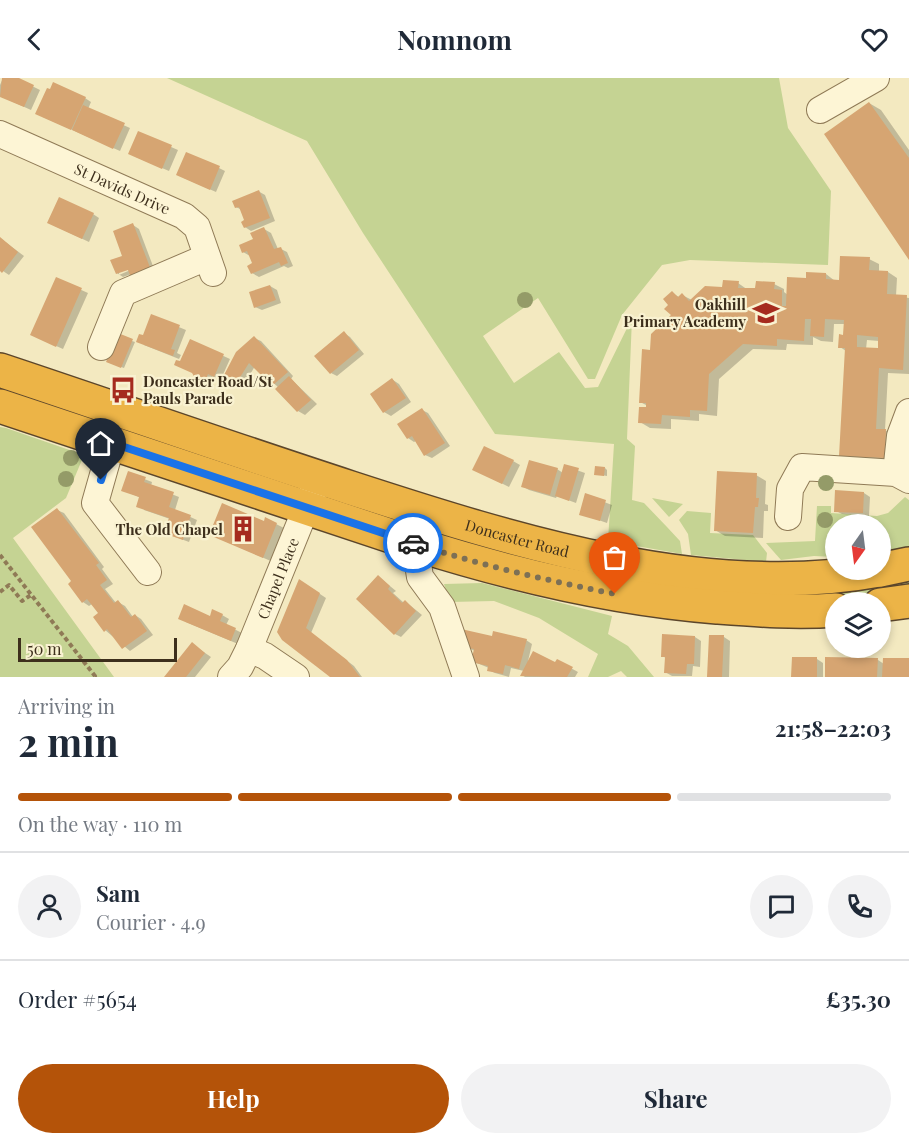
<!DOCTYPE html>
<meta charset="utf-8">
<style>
body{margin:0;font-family:"Playfair Display",serif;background:#f2f2f3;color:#1f2937;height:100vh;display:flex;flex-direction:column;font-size:22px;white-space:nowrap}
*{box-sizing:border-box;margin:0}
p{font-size:20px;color:#747a83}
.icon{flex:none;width:33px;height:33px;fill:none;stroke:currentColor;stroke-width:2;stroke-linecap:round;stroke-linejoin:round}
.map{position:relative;height:599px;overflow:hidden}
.details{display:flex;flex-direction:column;background:#fff;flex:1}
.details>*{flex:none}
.needle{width:39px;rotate:194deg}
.tools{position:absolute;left:825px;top:436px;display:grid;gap:12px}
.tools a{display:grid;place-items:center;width:66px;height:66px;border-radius:50%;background:#fff;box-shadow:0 3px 9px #0003;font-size:30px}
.scale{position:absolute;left:18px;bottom:15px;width:159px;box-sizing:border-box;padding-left:6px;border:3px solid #3d2f1c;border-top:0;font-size:16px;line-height:21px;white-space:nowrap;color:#3d2f1c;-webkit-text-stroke:4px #f9f2d1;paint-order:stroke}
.pin{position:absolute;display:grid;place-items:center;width:51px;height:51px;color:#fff;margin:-62px -26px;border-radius:50% 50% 50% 0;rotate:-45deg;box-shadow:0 0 6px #0007}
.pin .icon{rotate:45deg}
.courier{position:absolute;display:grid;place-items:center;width:60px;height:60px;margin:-30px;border:4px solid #1a73e8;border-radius:50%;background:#fff;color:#222;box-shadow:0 2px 8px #0007}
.overview em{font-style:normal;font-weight:700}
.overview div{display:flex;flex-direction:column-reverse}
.overview{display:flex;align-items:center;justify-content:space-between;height:102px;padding:0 18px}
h1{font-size:39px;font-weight:700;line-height:45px}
.bar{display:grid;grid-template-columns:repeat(4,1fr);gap:9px 6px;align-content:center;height:72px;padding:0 18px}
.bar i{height:8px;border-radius:4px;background:#e0e1e3}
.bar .active{background:#b45309}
.bar p{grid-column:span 4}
.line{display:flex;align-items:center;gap:15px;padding:0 18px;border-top:2px solid #e0e1e3}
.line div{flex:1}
.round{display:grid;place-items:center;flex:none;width:63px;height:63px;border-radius:32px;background:#f2f2f3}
.action{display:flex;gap:12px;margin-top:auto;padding:12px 18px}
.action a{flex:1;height:69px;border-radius:36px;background:#b45309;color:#fff;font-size:24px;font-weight:700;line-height:69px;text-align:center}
.action a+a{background:#f2f2f3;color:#1f2937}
header{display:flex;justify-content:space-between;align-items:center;height:78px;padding:0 18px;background:#fff;font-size:27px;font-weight:700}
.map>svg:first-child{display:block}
</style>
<header><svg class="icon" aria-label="back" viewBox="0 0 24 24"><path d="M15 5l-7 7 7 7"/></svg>Nomnom<svg class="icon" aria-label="heart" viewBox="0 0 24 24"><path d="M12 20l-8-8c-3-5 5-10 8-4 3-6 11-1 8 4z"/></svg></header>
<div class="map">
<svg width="909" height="599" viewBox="0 0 909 599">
<rect width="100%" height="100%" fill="#f3e9c0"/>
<!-- green -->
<path fill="#c5d393" d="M167,0H779L788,50L831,113L828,187L690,182L662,187L622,237L595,301H588L538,220L483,258L514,305L559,274L585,310L598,309L632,240L627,361L635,368L632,422L644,425L667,449L680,463L682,476L608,463L614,366L495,356L363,155L307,63Z
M0,349L6,350L84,377L66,420L13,460L114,599H0Z
M905,419L909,422V469L881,474L880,447H836L835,479L814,478L781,482L766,465L815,463L817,428H831V435L877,438L888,435Z
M652,420L683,426L669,439Z
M687,433L711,435L710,455L753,457L767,475L766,484L691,477L688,456L679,442Z
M909,499V512L839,522L779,523L778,513Z
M482,505L612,538L608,556L628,568L654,599H627L621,593L608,599H588L598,576L539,540L494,523L450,524L444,506Z"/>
<!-- shadow -->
<path fill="#0003" fill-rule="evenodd" d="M3,0H16L40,12L31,32L0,18V7Z
M85,20L91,24L88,31L130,50L120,73L43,39Z
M869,25L881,32L909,72V180Z
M139,55L178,72L169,93L136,79Z
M219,90L225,93L216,114L184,100Z
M258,113L265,117L275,143L251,153L245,149L246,143L242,132L236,129Z
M93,136L99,140L89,164L55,148Z
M133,147L139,151L156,196H131L123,199L117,195L124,179ZM135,190L119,197V193Z
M264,151L271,155L278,171H281L287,174L293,188L288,190L284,188L259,199L252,195L254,186L250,178L243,174Z
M0,160L24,178L9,197L0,191Z
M869,181L879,186V194H888L897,200L896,218L909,220V296L888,295L885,352L896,358L894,385L851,383L841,377L846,273L840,269L845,258V246H834L833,264L821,263L813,259V267L787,266L786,272L753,271L719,301L717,338L699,336V343L671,341V351L650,350L640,344L648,328L640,324L651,274L673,238L671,227L672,215L679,219L682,217L692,222L738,205L748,212L774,206L784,211V214L788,217L808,201L826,196L835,203H841ZM867,262L879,263V271H866Z
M57,201L88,215L63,271L38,260Z
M270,208L277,212L281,225L262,232L255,229Z
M152,238L186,252L177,275L181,277L179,281L144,267V259Z
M344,255L350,259L364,276L337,298L331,295Z
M254,260L261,263L293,298L291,301L317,326L305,337L298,333L278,311L279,310L255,288L244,307L226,296Z
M132,263L135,264L124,290L110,285Z
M191,263L230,281L221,301L215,299L212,304L209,306L196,299Z
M393,302L399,306L411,324L391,338L384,334L372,316Z
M422,332L428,335L450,368L432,380L425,377L416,363L414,364L408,360Z
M513,383L520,387L509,409L481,395Z
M565,388L585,395L576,425L557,418L556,420L529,412L522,408L557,391L563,395Z
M605,390L607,392V398L596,396Z
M129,395L152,404L151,408L179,419L175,432L197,442L189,464L165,455L170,441L144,432L141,420L123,412Z
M756,397L766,403L765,426L768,427V433H764L763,460L725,458L715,452Z
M864,415L870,419L869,438L842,436L836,433Z
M586,417L612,427L607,445L581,436Z
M57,432L64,435L104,489L102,491L113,506L105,511L116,525L118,524L125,528L133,539L135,537L141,541L153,557L130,573L105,552L100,535L92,526L89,528L83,524L74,503Z
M266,441L286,451L273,484L211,457L265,445Z
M379,499L396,513L393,515L404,525L405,524L411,528L422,537L401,559L395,556Z
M305,506L326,520L311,555L354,588L362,599H332L279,554Z
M222,537L229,541L226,547L242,555L238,566L186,544Z
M710,558L724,559L730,563L729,599H708Z
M695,559L701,563L700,589L693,588L692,598H672L665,594L666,580L662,578Z
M493,560L526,562L532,566L528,583L556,586L558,583L578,594L575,599H525L522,597L524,593L511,590L509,599L495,595L489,592V590L472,583L475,573L464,568Z
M192,566L211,579L195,599H166Z
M793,580L817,581L823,585V599H793Z
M827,581L878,582L884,586L909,582V599H826Z"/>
<!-- building -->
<path fill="#d6a572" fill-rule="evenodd" d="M2,0H19L34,7L24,29L0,19Z
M53,4L86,19L71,52L35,36L47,10L50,11Z
M869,24L909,80V182L824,56Z
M83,27L125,45L113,71L72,52Z
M138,53L172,67L162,91L128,76Z
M186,74L220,88L210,112L176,97Z
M259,112L270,140L244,150L241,144L244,142L239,129L235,130L232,123Z
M59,119L94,135L82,161L47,145Z
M133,145L151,192L131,200L128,192L116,196L110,182L122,178L113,153Z
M264,149L274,171L281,169L288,185L281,188L279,184L251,196L247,188L252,185L247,173L242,175L239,167L253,161L250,155Z
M0,159L18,174L2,195L0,193Z
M840,178L870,179L869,192L888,193L887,216L907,217L903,292L879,290L876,351H886L885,380L839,378L845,270H838L839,256L843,257L844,242L825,241L824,259L810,258L811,241H805L804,263L777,261V268L743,266L709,296L707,333L690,332V339L662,337L661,346L638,345L639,329H646V325H639L642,271L650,272L651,256L671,237L664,231L668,227L663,221L672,213L678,219L682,215L689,223L705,208L722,209L723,202L739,203L738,210H755L756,203L775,204L774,211L782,212V228H786L787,199L806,200V194L826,195V201L839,202ZM857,257L878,259V270L857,269Z
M56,199L82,210L56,269L30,257Z
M270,207L276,222L254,230L249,214Z
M151,236L180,247L171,271L175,272L173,278L136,264L139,256L143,257Z
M344,253L359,272L330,296L314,278Z
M118,255L133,261L121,290L106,284Z
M254,258L288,294L272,308L249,285L237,304L224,297L236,274Z
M190,261L224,276L214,299L208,296L206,301L201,303L195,300L192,295L174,287L176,282L180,283Z
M289,298L311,322L297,334L275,311Z
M392,300L406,320L383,335L370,316Z
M422,330L445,365L424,378L412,358L407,361L397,346Z
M484,368L514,382L502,406L472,392Z
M529,382L558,390L550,417L521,409Z
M564,386L579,390L569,423L555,418Z
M595,388L605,389L604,398L594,397Z
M128,393L146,399L144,404L174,414L169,429L191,437L183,462L163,455L169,440L136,429L139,419L121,413Z
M717,393L757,395L756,420H759L758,429H755L753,455L714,453Z
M835,412L864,414L863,435L834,434Z
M585,415L606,422L600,443L579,437Z
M222,425L264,443L265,439L277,445L263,480L209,457Z
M57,430L99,485L96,487L107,502L100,507L114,525L118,522L131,539L135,536L147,553L122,571L107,551L104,554L93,539L98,535L87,521L82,525L68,506L71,503L31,449Z
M378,497L390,508L388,511L402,525L405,522L416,533L394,557L356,521Z
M299,501L320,515L306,550L347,582L360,599H330L282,562L277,554Z
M184,526L210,538L212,531L223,536L220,543L236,550L231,563L178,541Z
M461,551L492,558L493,553L527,561L519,591L505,587L503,596L487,593L488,588L471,584L474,571L463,569Z
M662,556L695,558L694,586H687L686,596L664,595L665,579H661Z
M709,557H724L722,599H707Z
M192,564L205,575L186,599H164Z
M533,573L555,584L557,581L573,589L567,599L520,598Z
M792,579H817V599H791Z
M825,579L878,580L877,599H825Z
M883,580H909V599H882Z"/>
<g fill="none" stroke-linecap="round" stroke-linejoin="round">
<!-- minor casing -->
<g stroke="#8f7a56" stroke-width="28">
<g id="minor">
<path d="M820,32L876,0"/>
<path id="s1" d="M0,56L184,138L197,149L213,195"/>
<path d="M101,269L123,215L207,179"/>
<path d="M112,365L95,425L148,494"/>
<path d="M896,395L900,358L909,334"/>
<path d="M788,439L790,411L802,389L896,395L909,402"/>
<path d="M415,466L420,499L442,529L466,599"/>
<path d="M249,571L265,578L296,599"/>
<path id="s2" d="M231,599L240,589L249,571L313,413"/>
</g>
</g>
<!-- highway casing -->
<g stroke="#5c462b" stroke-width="36">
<g id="highway">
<path id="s3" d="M0,292C117,331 234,372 351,410C514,463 707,524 879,492"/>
<path d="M0,328L415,466C513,497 614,521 717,529C757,532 796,535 836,532"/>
<path d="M880,492L909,486"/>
<path d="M880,527L909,523"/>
</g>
</g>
<!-- path -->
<path stroke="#8f7a56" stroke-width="4" stroke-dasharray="4.5 3" stroke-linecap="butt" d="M0,477L95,598L93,599
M0,514L9,507L22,523L31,517"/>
<!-- minor -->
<use href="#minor" stroke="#fdf5d5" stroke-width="26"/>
<!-- highway -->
<use href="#highway" stroke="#ecb447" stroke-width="33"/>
</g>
<!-- trees -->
<g fill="#949b68">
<circle cx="525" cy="222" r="8"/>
<circle cx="71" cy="380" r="8"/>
<circle cx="66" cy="401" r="8"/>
<circle cx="826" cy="405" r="8"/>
<circle cx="825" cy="442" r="8"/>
</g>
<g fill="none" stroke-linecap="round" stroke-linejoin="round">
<!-- done -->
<path stroke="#7d7055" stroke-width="6" stroke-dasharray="0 10.8" d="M413,465C479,487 546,502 615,516"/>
<!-- route -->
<path stroke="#1a73e8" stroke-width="8" d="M101,402L112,365L413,465"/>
</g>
<!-- icons -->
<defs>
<g id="school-bare" transform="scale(2.07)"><path d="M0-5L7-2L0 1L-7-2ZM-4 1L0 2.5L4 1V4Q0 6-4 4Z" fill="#a52b1e" stroke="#f9f2d1" stroke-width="2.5" paint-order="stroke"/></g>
<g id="bus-bare" transform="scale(2.07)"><path d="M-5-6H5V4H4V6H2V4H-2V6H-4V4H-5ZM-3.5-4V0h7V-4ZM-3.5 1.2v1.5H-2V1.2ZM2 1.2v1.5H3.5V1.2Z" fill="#a52b1e" stroke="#f9f2d1" stroke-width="2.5" paint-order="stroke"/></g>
<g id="building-bare" transform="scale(2.07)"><path d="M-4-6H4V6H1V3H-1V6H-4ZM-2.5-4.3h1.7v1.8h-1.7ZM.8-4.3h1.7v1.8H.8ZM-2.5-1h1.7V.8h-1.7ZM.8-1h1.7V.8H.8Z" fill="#a52b1e" stroke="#f9f2d1" stroke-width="2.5" paint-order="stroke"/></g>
</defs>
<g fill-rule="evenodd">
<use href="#school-bare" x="766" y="235"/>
<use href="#bus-bare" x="123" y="312"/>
<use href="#building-bare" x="243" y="451"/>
</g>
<g text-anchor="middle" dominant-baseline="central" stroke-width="4.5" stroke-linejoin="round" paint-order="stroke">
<!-- street labels -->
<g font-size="15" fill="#3d2f1c" stroke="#f9f2d1">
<text stroke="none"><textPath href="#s1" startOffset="134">St Davids Drive</textPath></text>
<text stroke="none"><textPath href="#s3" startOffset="544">Doncaster Road</textPath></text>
<text stroke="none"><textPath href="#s2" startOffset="110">Chapel Place</textPath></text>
</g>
<!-- poi labels -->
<g font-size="15" font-weight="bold" fill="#3d2f1c" stroke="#f9f2d1" text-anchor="end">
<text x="746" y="226">Oakhill<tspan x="746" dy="17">Primary Academy</tspan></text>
<text x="143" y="303" text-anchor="start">Doncaster Road/St<tspan x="143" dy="17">Pauls Parade</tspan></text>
<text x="223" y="451">The Old Chapel</text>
</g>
</g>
</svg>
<div class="tools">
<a><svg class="needle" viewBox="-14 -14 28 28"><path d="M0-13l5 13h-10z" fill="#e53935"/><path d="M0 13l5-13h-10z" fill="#747a83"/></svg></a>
<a><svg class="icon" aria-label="layers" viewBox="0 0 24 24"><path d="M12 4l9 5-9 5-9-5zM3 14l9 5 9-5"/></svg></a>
</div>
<div class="scale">50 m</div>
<div class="pin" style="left:615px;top:516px;background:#ea580c"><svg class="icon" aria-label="bag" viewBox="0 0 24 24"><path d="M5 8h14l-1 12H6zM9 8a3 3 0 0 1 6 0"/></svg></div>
<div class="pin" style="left:101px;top:402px;background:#1f2937"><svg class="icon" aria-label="home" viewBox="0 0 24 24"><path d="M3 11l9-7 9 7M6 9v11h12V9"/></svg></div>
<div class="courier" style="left:413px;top:465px"><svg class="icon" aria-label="car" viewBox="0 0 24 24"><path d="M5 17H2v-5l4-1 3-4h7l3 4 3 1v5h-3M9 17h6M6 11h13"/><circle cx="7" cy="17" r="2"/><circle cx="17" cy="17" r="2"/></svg></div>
</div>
<section class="details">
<div class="overview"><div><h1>2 min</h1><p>Arriving in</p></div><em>21:58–22:03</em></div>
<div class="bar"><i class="active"></i><i class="active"></i><i class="active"></i><i></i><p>On the way · 110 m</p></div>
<div class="line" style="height:108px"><a class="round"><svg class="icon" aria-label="person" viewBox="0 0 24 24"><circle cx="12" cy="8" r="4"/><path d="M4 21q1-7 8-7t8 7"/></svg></a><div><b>Sam</b><p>Courier · 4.9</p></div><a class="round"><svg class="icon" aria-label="chat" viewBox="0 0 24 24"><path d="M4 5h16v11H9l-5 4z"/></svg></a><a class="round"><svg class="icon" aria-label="phone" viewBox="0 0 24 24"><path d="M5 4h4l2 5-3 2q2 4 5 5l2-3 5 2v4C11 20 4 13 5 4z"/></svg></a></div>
<div class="line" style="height:78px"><div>Order #5654</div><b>£35.30</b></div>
<div class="action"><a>Help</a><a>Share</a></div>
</section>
